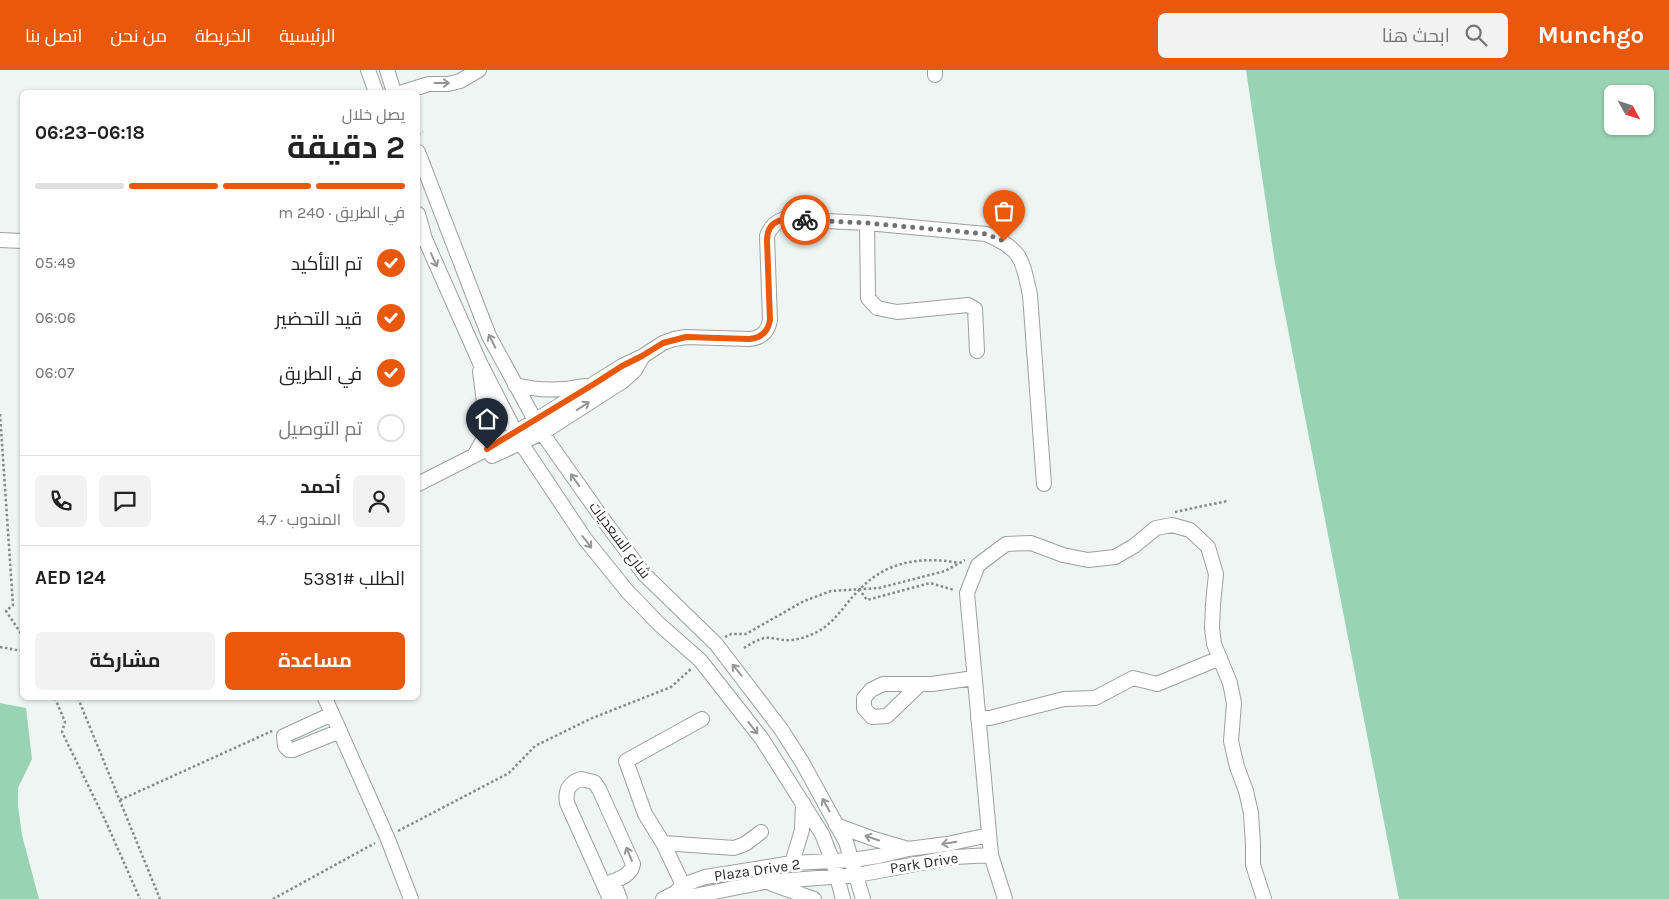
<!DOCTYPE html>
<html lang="ar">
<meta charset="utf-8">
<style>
body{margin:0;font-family:Karla,Cairo,sans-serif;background:#f2f2f2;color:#222;direction:rtl;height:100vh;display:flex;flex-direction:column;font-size:19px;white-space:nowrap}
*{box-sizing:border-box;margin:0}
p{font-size:16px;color:#767676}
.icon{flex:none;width:28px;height:28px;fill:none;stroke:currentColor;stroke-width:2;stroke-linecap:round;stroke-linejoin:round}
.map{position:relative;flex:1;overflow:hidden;direction:ltr}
.details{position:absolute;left:20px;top:20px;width:400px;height:610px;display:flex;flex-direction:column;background:#fff;border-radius:8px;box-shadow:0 1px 4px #0004;direction:rtl}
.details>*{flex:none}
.needle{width:32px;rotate:130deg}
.buttons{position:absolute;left:1604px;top:15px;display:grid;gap:10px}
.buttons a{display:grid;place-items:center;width:50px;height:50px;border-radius:8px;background:#fff;box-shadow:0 1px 4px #0004;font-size:25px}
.pin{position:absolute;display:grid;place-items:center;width:42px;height:42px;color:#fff;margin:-51px -21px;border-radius:50% 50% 50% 0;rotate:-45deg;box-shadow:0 0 5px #0007}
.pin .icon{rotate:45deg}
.courier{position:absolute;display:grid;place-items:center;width:50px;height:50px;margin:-25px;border:4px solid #ea580c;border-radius:50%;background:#fff;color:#222;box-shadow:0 1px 6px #0007}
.overview em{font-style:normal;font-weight:700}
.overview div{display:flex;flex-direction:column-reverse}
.overview{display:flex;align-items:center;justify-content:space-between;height:85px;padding:0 15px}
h1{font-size:32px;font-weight:700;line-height:38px}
.bar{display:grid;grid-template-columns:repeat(4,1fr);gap:8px 5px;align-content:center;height:60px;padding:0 15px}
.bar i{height:6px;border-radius:4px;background:#e0e0e0}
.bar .current{background:#ea580c}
.bar p{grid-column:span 4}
.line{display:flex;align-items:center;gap:12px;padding:0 15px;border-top:1px solid #e0e0e0}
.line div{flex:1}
.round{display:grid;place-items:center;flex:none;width:52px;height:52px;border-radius:8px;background:#f2f2f2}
ol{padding:0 15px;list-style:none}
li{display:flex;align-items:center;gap:15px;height:55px}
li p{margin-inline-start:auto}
li .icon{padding:5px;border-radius:50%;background:#ea580c;color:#fff;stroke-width:4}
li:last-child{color:#767676}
li i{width:28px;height:28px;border:2px solid #e0e0e0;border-radius:50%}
.cta{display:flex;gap:10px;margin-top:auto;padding:10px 15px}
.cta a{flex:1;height:58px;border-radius:8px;background:#ea580c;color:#fff;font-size:20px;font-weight:700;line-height:58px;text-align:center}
.cta a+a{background:#f2f2f2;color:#222}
header{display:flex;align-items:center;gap:30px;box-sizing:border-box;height:70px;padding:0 25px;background:#ea580c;color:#fff}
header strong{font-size:24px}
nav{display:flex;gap:28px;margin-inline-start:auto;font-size:18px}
.search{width:350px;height:45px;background:#f2f2f2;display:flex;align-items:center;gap:12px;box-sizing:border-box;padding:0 18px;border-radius:8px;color:#767676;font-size:19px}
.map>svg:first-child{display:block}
</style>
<header>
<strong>Munchgo</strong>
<div class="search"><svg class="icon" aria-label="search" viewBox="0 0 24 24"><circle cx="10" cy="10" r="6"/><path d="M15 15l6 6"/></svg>ابحث هنا</div>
<nav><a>الرئيسية</a><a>الخريطة</a><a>من نحن</a><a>اتصل بنا</a></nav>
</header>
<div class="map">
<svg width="1669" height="829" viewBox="0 0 1669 829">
<rect width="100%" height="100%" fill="#eff5f2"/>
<!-- water -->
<path fill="#98d4b3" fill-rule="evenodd" d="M1246,0H1669V829H1399L1275,193ZM1612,24H1645V56H1612Z
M0,633L26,638L32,689L18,718V736L22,765L39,829H0Z"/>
<!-- pier -->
<path fill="#eff5f2" d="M0,410L9,537H0Z"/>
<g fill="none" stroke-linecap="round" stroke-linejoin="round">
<!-- minor casing -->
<g stroke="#9ca19e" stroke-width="16">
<path id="minor" d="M368,0L376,22
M387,0L394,22
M935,0V5
M403,22L429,14H448L460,11L479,0
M418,82L489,266L542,363L605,452L644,504L716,574L781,659L802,692L846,772L863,829
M418,144L425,169L480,293L521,373L585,469L627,521L660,555L700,590L762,669L822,764L833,792L843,829
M867,153L868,228L877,238L897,242L968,235L975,239L977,281
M0,170L22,171
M515,315C539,321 560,321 584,316
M474,386L483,370L486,349L480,301
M492,386L542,363L623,311L635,300L643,286
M418,414L501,372L622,296L643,286L663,273L674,269L686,267L749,269C761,268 768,262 770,250L767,166C770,157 775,152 784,149L867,153L986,164C1022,179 1022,189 1030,225L1044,414
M920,614L887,646L872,647L864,638V628L871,620L883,614H932L974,608
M325,628L387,767L411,829
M332,644L284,666L285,676L289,680H293L340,661
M978,648H990L1064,629L1095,628L1133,608L1157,614L1220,588
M836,755L874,769L908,779L947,774L989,765
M663,773L734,778L745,774L761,762
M792,793L802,760L803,733
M613,811L620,829
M772,814L814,829
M604,815C615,810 631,807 633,794L599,719L594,712L581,709C569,713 565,721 567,733L610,829
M683,815L663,773L645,744L626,691L702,649
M675,823L688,827L765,812L857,805L955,787L991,785
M663,829L675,823L683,815L705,807L792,793L852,790L879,786L908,779
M1005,829L991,785L967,523L978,495L1006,474L1031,473L1063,485L1088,490L1115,487L1134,476L1156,458L1172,455L1190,460L1208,477L1216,504L1213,534L1212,558L1214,574L1230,613L1234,633L1231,671L1237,697L1246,721L1251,743L1253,775V795L1264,829"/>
</g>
<!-- path -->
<path stroke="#858987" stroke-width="2.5" stroke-dasharray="2.5 2.5" stroke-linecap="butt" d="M418,64L423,62
M0,344L13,535L6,541L22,565
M1175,442L1227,431
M859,519L867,530L930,513L954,520
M725,567L731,564H746L804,531L831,521L879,518L945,501L965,490
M0,577L22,581
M744,578C749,575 755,571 761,569C768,566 776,569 784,570C795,571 807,567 817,562C837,551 844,534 860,519C887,491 922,486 959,493
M55,628L65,652L62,662L106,752L140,829
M78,628L160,829
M120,730L272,661
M398,761L509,703L535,676L590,649L671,617L692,598
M273,829L375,773"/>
<!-- minor -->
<use href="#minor" stroke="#fff" stroke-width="14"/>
</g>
<!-- one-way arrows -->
<defs><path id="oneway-shaft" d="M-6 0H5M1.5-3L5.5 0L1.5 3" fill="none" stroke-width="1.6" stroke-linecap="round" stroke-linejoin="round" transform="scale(1.25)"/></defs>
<g stroke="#959696">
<use href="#oneway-shaft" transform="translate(442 13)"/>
<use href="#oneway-shaft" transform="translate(434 190) rotate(66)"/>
<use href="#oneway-shaft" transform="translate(492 271) rotate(-117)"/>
<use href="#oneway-shaft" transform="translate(583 336) rotate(-33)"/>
<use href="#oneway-shaft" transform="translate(575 410) rotate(-125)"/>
<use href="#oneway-shaft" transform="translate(587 472) rotate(52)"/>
<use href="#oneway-shaft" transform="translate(737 600) rotate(-129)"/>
<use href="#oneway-shaft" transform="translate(753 658) rotate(52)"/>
<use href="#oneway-shaft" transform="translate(826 735) rotate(-119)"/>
<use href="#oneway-shaft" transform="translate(872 768) rotate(-161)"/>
<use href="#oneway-shaft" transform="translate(949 773) rotate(170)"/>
<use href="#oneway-shaft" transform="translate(629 784) rotate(-113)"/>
</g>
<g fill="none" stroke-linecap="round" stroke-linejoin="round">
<!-- done -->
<path stroke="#707471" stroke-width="5" stroke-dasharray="0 9" d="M805,150L867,153L986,164L1004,171"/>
<!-- route -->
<path stroke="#ea580c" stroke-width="6" d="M487,379L594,314L622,296L642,286L663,273L686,267L749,269C761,268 768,262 770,250L767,171C767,146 787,149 805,150"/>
</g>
<g text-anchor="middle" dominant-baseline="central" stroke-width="5" stroke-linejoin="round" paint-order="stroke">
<!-- street labels -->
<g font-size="15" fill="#2b2e2c" stroke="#fff">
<text transform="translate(620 470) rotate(53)">شارع السعديات</text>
<text transform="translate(924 793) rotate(-9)">Park Drive</text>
<text transform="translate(757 800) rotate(-8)">Plaza Drive 2</text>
</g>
</g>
</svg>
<div class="buttons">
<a><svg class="needle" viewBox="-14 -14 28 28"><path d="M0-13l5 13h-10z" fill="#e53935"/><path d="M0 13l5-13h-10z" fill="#767676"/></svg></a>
</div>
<div class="pin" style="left:1004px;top:171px;background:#ea580c"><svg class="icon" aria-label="bag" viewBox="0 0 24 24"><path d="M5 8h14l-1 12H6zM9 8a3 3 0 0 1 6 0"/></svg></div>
<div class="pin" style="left:487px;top:379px;background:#1f2937"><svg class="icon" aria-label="home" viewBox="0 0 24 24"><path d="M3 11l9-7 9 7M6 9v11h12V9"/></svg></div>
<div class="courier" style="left:805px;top:150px"><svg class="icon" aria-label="bike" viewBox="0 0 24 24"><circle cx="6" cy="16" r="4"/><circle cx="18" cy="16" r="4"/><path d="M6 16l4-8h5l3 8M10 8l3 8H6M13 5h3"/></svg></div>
<section class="details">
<div class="overview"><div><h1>2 دقيقة</h1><p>يصل خلال</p></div><em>06:18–06:23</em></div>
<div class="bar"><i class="current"></i><i class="current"></i><i class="current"></i><i></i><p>في الطريق · 240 m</p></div>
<ol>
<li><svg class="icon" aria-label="check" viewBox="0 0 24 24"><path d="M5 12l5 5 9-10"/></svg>تم التأكيد<p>05:49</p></li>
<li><svg class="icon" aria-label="check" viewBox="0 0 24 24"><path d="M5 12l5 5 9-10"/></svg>قيد التحضير<p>06:06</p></li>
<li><svg class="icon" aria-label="check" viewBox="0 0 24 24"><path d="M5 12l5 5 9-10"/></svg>في الطريق<p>06:07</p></li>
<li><i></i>تم التوصيل</li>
</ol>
<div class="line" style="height:90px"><a class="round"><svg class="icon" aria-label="person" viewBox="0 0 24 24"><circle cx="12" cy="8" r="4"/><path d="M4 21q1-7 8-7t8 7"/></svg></a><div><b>أحمد</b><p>المندوب · 4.7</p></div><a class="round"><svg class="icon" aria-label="chat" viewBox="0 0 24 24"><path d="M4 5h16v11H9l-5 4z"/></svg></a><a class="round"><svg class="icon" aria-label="phone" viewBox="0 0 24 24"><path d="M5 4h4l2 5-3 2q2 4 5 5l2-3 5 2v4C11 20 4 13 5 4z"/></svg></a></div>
<div class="line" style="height:65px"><div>الطلب #5381</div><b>AED 124</b></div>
<div class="cta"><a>مساعدة</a><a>مشاركة</a></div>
</section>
</div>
